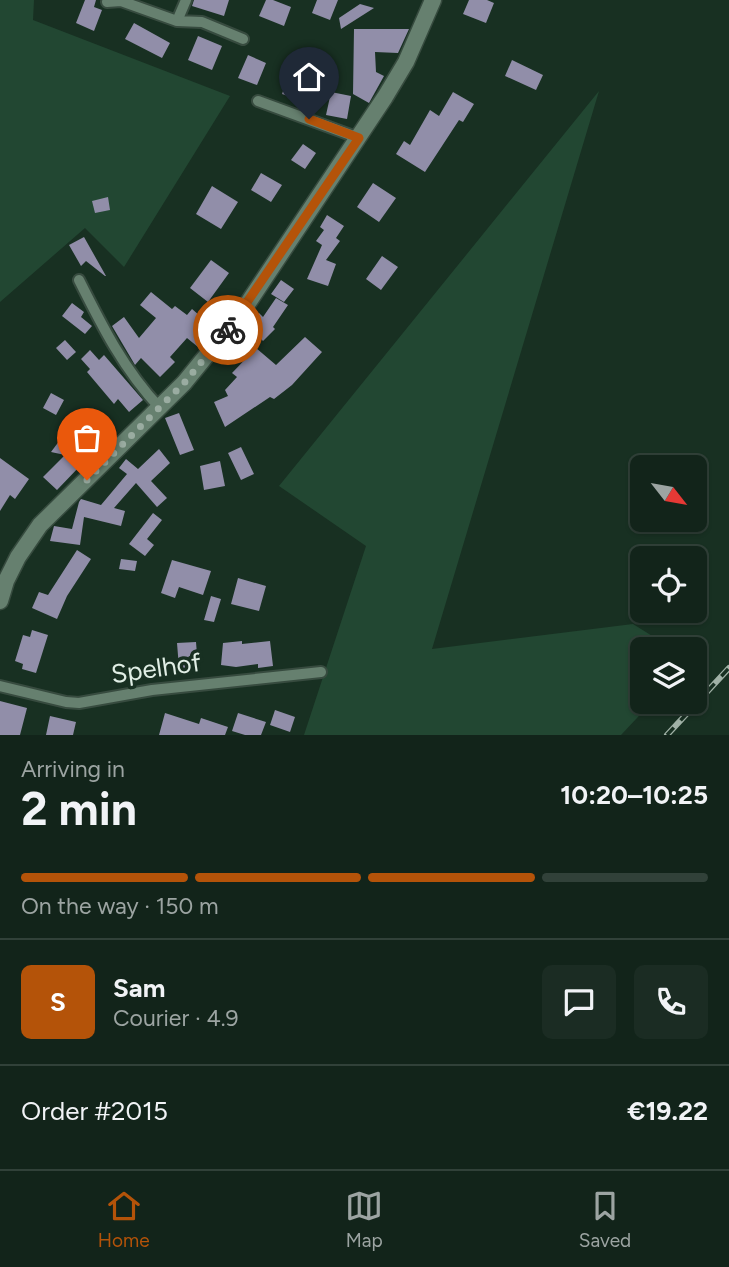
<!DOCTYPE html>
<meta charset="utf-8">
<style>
body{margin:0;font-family:Figtree,sans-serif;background:#1b2c23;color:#f1f3f6;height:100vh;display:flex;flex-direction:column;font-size:26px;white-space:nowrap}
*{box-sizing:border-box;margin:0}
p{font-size:23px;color:#9ca4a2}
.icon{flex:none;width:38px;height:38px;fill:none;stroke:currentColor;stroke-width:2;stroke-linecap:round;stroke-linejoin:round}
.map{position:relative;height:735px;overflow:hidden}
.panel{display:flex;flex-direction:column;background:#12241a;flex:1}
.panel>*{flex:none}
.needle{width:46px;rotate:121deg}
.buttons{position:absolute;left:630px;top:455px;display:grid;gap:14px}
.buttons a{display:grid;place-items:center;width:77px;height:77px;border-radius:10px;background:#12241a;box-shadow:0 2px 5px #0004,0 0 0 2px #314139;font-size:35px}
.pin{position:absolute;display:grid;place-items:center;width:60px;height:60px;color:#fff;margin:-72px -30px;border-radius:50% 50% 50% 0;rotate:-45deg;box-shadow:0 0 7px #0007}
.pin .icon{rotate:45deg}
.courier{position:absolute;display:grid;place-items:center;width:70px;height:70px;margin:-35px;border:5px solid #b45309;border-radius:50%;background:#fff;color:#222;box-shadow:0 2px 9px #0007}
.summary em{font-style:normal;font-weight:700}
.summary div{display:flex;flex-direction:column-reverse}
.summary{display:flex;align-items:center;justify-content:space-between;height:119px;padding:0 21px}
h1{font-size:46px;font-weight:700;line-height:52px}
.bar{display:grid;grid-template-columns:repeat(4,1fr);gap:10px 7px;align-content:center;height:84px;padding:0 21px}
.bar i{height:9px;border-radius:5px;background:#314139}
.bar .active{background:#b45309}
.bar p{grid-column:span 4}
.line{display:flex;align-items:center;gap:18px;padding:0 21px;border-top:2px solid #314139}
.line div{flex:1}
.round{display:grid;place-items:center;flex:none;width:74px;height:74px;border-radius:10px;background:#1b2c23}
.menu{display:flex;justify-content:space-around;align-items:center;height:98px;border-top:2px solid #314139;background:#12241a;font-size:19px;color:#9ca4a2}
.menu a{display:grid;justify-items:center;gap:4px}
.menu .active{color:#b45309}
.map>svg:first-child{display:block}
</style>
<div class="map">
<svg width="729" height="735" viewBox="0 0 729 735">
<rect width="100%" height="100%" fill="#183022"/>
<!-- green -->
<path fill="#224732" d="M0,0H34L33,20L230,96L124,267L85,228L0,302Z
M599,91L432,649L633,624L673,649H642V702H652L621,735H304L366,546L279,486Z"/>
<!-- building -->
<path fill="#918ea9" d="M85,0H96L94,7L102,10L94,31L76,23Z
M194,0H229L224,16L192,6Z
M266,0H273L291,7L284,26L259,16Z
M317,0H338L330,20L312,13Z
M469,0H487L494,3L486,23L463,14Z
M360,4L374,8L341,29L339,18Z
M134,23L170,43L162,58L125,39Z
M354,29H409L398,53L375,52L376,72L384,76L369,103L353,94Z
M198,36L222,46L212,70L188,60Z
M248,55L266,63L257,85L238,78Z
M512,60L543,75L536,90L505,76Z
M291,67L310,74L300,100L282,94Z
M331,92L351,96L347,119L326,115Z
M453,92L474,104L463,122L459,120L425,172L396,154L404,141L410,145L430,110L439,116Z
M303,144L316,153L305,169L291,160Z
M261,173L282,185L271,202L251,190Z
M373,183L396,198L379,222L357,207Z
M212,186L238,202L221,229L196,214Z
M108,197L110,210L95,213L92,201Z
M327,215L344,226L336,238L340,241L326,260L336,264L328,286L307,279L322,245L316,241L324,230L320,227Z
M84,237L106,276H105L86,261L81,266L69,245Z
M382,256L398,267L381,290L366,279Z
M211,260L229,273L208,302L190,288Z
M281,280L294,289L284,302L271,294Z
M151,292L172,309L175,306L187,315L192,309L214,328L198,347L187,338L170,357L175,362L160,377L141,358L135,365L112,326L124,317L139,338L156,318L140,305Z
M276,298L288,305L273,327L275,329L263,341L247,324L259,313L263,317Z
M72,303L84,312L81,317L92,326L85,334L62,316Z
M305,337L322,352L292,385L274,399L270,397L225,427L214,402L228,396L225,390L237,377L232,373L256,348L276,365Z
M65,340L76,352L67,360L56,348Z
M90,350L99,360L104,355L143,400L129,412L118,399L114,404L87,372L90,369L81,359Z
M51,393L64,400L56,415L43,408Z
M83,409L95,419L68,455L80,466L57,490L43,477L65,455L51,452Z
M179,413L194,450L180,455L165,418Z
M241,447L254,474L241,480L228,453Z
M159,449L170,463L151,481L167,498L157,507L136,483L114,508L125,511L121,526L84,517L80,545L50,541L54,526L72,529L79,502L81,499L101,505L127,474L119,468L126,459L138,469Z
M0,458L29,479L15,499L10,495L0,511Z
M220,461L225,486L204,490L200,466Z
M153,513L162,520L147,539L154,545L145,556L129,544Z
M77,550L91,559L67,596L57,619L32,608L39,592L48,595Z
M121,559L137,561L135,571L119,569Z
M172,560L211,571L203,595L179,587L175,598L161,593Z
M238,578L266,586L259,611L231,604Z
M211,596L221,599L214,622L204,620Z
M32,630L48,635L36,673L22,669L23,664L15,661L23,635L30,637Z
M242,641V644L270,641L273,666L258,668V664L236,667L221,665L223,643Z
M196,642L198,667L179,668L177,643Z
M0,701L27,708L20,735H0Z
M275,710L295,717L290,732L270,725Z
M165,713L199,724L201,718L228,727L225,735H159Z
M238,713L266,722L261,735H245L232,731Z
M50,716L76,722L73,735H46Z"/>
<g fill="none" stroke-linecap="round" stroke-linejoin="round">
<!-- street casing -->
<g stroke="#374b3f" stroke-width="14">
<path id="street" d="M107,2L121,1L177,21L186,0
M177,21L202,22L243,39
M258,101L359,138
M79,280C102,326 124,370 160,408
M0,686L66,702L79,703L152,690L321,672"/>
</g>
<!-- secondary casing -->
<g stroke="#374b3f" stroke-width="19">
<path id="secondary" d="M0,601L6,581L18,557L40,525L184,383L242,312L385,97L406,62L433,0"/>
</g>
<!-- street -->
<use href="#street" stroke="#66806f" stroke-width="10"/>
<!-- secondary -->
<use href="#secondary" stroke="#66806f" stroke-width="16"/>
<!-- rail casing -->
<g stroke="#a0b1a6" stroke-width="6">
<path id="rail" d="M667,735L729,668"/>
</g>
<!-- rail -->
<use href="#rail" stroke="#183022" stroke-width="3.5" stroke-dasharray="10" stroke-linecap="butt"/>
</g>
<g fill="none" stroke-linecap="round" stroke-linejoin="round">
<!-- done -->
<path stroke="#9aaca1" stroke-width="7" stroke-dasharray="0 12.6" d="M87,480L184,383L228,330"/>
<!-- route -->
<path stroke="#b45309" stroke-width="9" d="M228,330L359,138L309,119"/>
</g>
<g text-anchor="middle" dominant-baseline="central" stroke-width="7" stroke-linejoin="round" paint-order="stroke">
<!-- street labels -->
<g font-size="26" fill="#e0eee5" stroke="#183022">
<text transform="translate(156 668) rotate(-8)">Spelhof</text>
</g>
</g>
</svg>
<div class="buttons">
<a><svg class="needle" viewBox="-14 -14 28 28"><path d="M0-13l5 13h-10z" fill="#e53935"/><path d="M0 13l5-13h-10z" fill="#9ca4a2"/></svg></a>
<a><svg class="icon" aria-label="locate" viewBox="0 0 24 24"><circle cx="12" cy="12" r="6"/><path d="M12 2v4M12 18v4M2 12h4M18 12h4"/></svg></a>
<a><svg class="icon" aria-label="layers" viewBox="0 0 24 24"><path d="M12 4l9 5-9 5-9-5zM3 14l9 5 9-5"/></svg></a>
</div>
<div class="pin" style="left:87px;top:480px;background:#ea580c"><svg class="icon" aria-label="bag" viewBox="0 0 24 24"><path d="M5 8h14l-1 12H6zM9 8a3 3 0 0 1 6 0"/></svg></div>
<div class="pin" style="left:309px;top:119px;background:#1f2937"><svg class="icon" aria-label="home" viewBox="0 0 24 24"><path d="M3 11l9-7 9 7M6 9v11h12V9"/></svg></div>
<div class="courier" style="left:228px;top:330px"><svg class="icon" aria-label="bike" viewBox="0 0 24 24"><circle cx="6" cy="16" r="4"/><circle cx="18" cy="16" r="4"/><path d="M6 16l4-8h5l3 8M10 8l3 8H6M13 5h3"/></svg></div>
</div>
<section class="panel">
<div class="summary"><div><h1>2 min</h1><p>Arriving in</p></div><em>10:20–10:25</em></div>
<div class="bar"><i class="active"></i><i class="active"></i><i class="active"></i><i></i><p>On the way · 150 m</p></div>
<div class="line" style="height:126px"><b class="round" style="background:#b45309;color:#fff">S</b><div><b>Sam</b><p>Courier · 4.9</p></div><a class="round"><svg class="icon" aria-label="chat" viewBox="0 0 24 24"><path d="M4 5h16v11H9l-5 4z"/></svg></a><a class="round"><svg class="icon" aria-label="phone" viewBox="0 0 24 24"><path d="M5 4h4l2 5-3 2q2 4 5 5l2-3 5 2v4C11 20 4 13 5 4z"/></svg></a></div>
<div class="line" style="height:91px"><div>Order #2015</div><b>€19.22</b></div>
</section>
<nav class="menu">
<a class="active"><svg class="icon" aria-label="home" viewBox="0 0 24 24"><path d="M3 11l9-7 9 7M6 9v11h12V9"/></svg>Home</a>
<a><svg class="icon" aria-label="map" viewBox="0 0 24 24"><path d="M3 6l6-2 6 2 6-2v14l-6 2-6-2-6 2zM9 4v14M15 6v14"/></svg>Map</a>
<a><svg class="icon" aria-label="saved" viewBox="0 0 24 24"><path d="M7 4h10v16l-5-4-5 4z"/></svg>Saved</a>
</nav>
